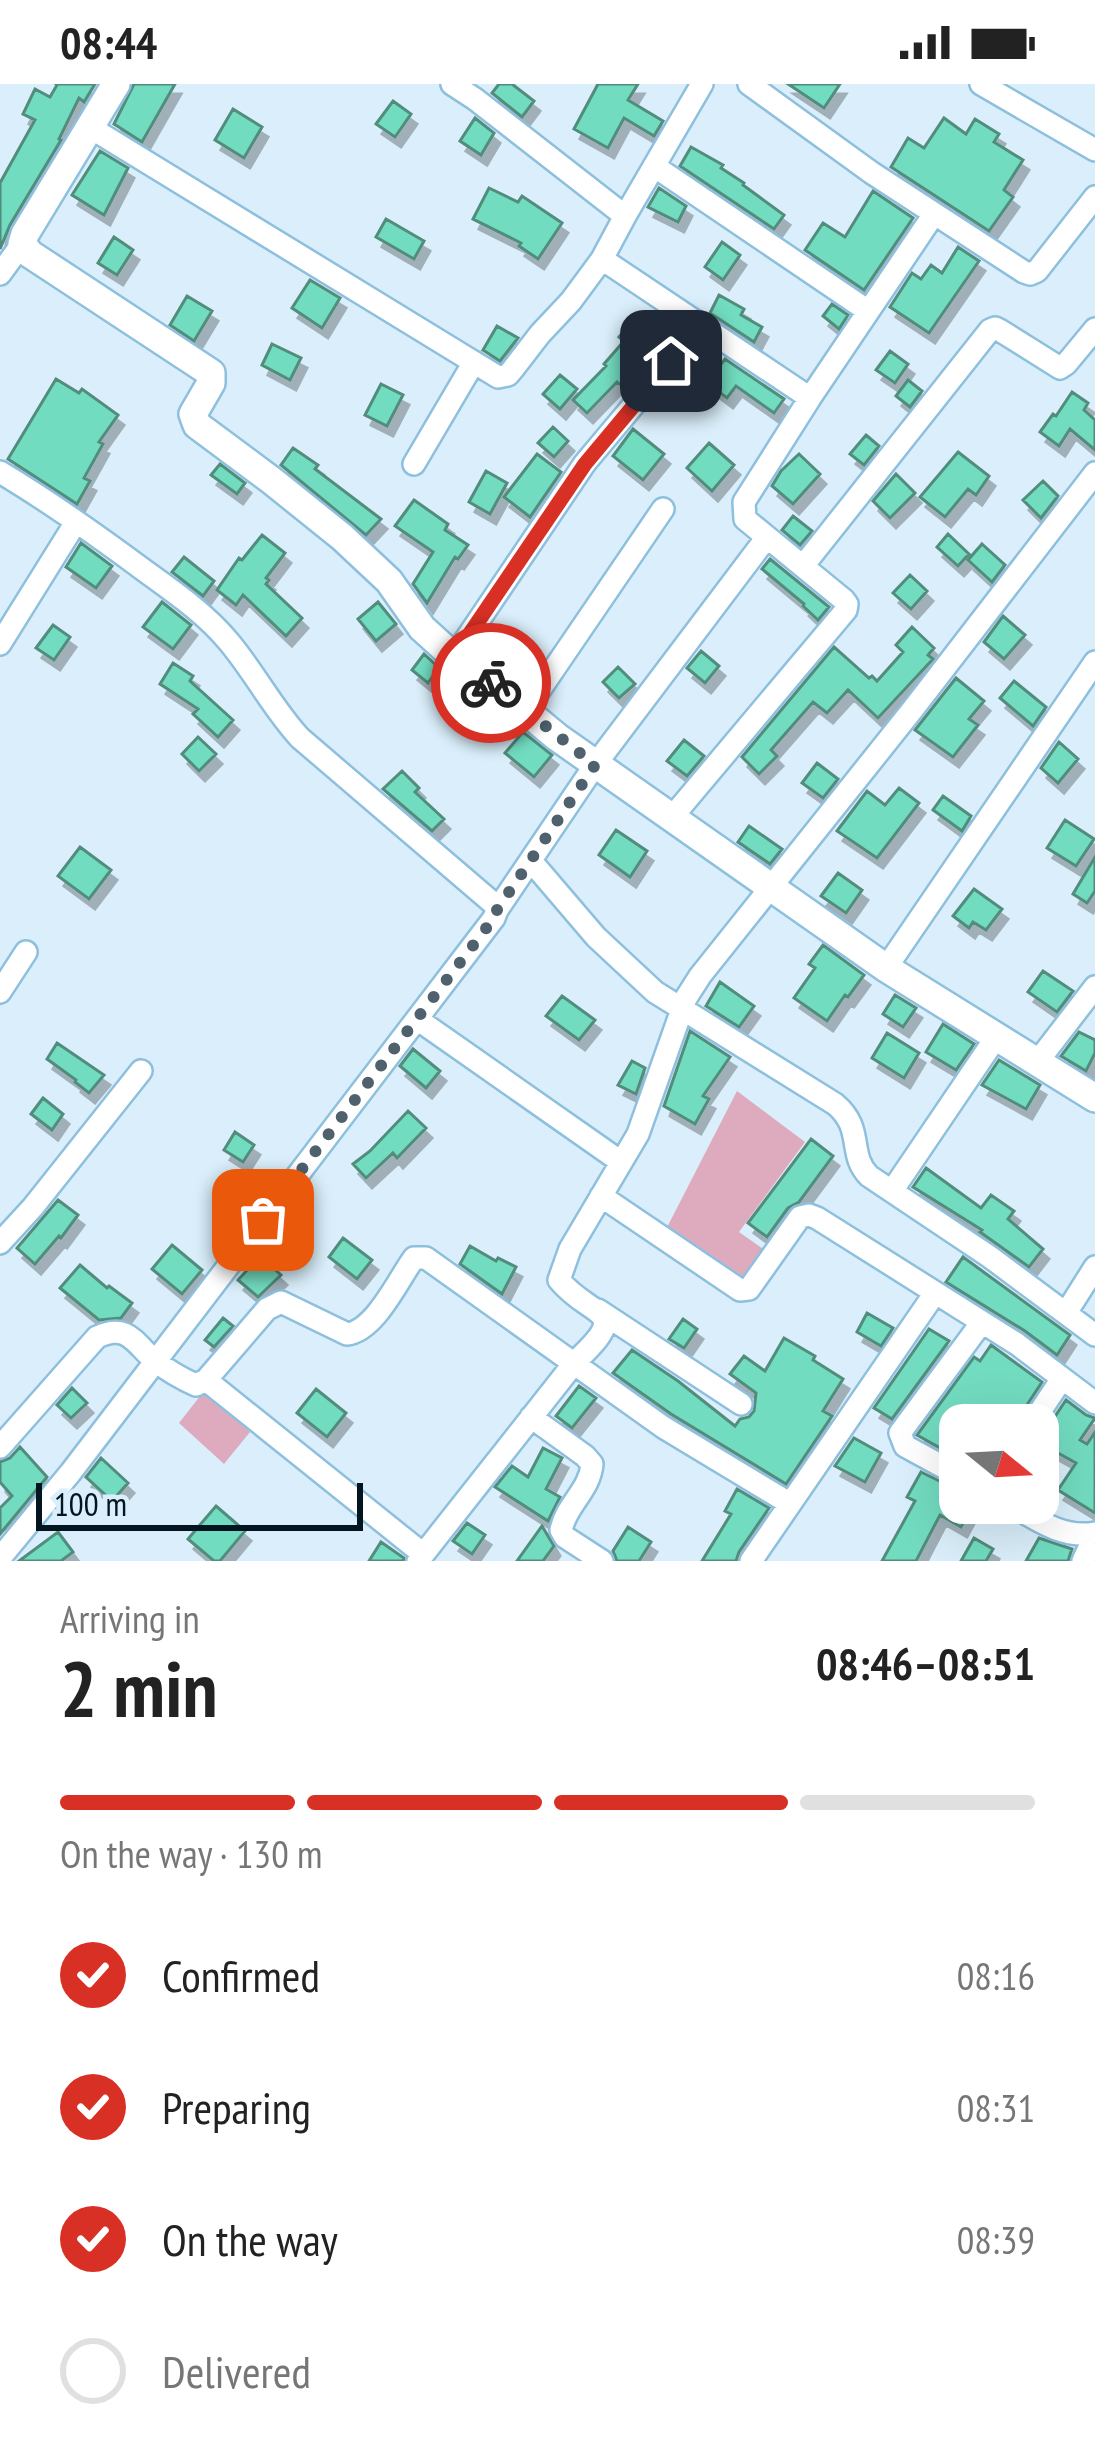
<!DOCTYPE html>
<meta charset="utf-8">
<style>
body{margin:0;font-family:"PT Sans Narrow",sans-serif;background:#f6f6f6;color:#222;height:100vh;display:flex;flex-direction:column;font-size:45px;white-space:nowrap}
*{box-sizing:border-box;margin:0}
p{font-size:39px;color:#767676}
.icon{flex:none;width:66px;height:66px;fill:none;stroke:currentColor;stroke-width:2;stroke-linecap:round;stroke-linejoin:round}
.map{position:relative;height:1477px;overflow:hidden}
.side{display:flex;flex-direction:column;background:#fff;flex:1}
.side>*{flex:none}
.needle{width:78px;rotate:108deg}
.buttons{position:absolute;left:939px;top:1320px;display:grid;gap:24px}
.buttons a{display:grid;place-items:center;width:120px;height:120px;border-radius:24px;background:#fff;box-shadow:0 12px 48px #0002;font-size:60px}
.scale{position:absolute;left:36px;bottom:30px;width:327px;box-sizing:border-box;padding-left:12px;border:6px solid #031520;border-top:0;font-size:33px;line-height:42px;white-space:nowrap;color:#031520;-webkit-text-stroke:9px #daeffb;paint-order:stroke}
.pin{position:absolute;display:grid;place-items:center;width:102px;height:102px;color:#fff;margin:-51px;border-radius:24px;box-shadow:0 6px 18px #0006}
.courier{position:absolute;display:grid;place-items:center;width:120px;height:120px;margin:-60px;border:9px solid #d93025;border-radius:50%;background:#fff;color:#222;box-shadow:0 3px 15px #0007}
.summary em{font-style:normal;font-weight:700}
.summary div{display:flex;flex-direction:column-reverse}
.summary{display:flex;align-items:center;justify-content:space-between;height:204px;padding:0 60px}
h1{font-size:78px;font-weight:700;line-height:90px}
.bar{display:grid;grid-template-columns:repeat(4,1fr);gap:18px 12px;align-content:center;height:144px;padding:0 60px}
.bar i{height:15px;border-radius:9px;background:#e0e0e0}
.bar .active{background:#d93025}
.bar p{grid-column:span 4}
ol{padding:0 60px;list-style:none}
li{display:flex;align-items:center;gap:36px;height:132px}
li p{margin-inline-start:auto}
li .icon{padding:12px;border-radius:50%;background:#d93025;color:#fff;stroke-width:4}
li:last-child{color:#767676}
li i{width:66px;height:66px;border:6px solid #e0e0e0;border-radius:50%}
.status{display:flex;justify-content:space-between;align-items:center;height:84px;padding:0 60px;background:#fff;direction:ltr}
.status svg{height:33px;fill:currentColor}
.map>svg:first-child{display:block}
</style>
<div class="status"><b>08:44</b><svg viewBox="0 0 49 12"><path d="M0 12V9h3v3zM5 12V6h3v6zM10 12V3h3v9zM15 12V0h3v12zM26 1h20v11H26zM47 4h2v5h-2z"/></svg></div>
<div class="map">
<svg width="1095" height="1477" viewBox="0 0 1095 1477">
<defs>
<filter id="shadow"><feDropShadow dx="6" dy="10" stdDeviation="0" flood-color="#0004"/></filter>
</defs>
<rect width="100%" height="100%" fill="#daeffb"/>
<!-- green -->
<path fill="#deabbe" d="M737,1007L805,1058L739,1148L776,1174L744,1218L660,1157Z
M204,1307L250,1348L224,1380L179,1339Z"/>
<!-- building -->
<path fill="#72dcc0" stroke="#518c7c" stroke-width="3" filter="url(#shadow)" d="M55,0H95L84,18L79,14L59,55L61,56L10,141L0,165V99L35,36L23,30L35,5L50,13L57,1Z
M134,0H175L142,58L114,40Z
M499,0H512L534,17L522,33L492,9Z
M598,0H638L628,16L663,37L654,52L624,34L608,64L574,45Z
M788,0H840L824,24Z
M393,17L411,30L395,53L376,40Z
M233,25L262,43L244,74L215,56Z
M475,34L494,49L481,71L460,57Z
M944,34L966,50L975,35L999,50L994,58L1023,76L1004,106L1013,113L989,147L891,83L908,54L924,64Z
M691,63L723,81L721,84L744,99L743,101L784,131L774,145L680,82Z
M100,67L128,84L104,131L72,111Z
M489,104L518,118L522,112L562,139L538,175L519,162L521,159L473,135Z
M659,104L686,122L678,138L648,123Z
M873,107L913,134L864,206L805,166L823,139L845,153Z
M386,135L424,157L414,175L376,153Z
M114,153L133,166L117,191L98,179Z
M722,158L740,171L723,196L705,183Z
M958,163L979,177L929,249L890,223L912,189L921,195L931,181L942,189Z
M310,196L340,214L322,244L292,224Z
M719,211L744,225L741,231L762,243L754,258L710,229Z
M187,212L212,227L194,257L170,241Z
M832,220L848,231L839,245L823,232Z
M665,235L679,244L664,261L652,252Z
M630,240L654,261L636,281L643,287L627,306L617,298L587,329L573,316L606,282L604,280L624,257L619,253Z
M497,242L518,254L500,277L483,266Z
M272,260L301,274L290,296L262,281Z
M890,267L908,280L895,299L876,286Z
M725,275L784,315L774,329L736,302L727,314L707,299Z
M560,291L577,305L560,325L543,310Z
M56,295L79,309L82,305L118,331L99,358L103,360L84,394L90,397L77,420L8,375Z
M908,296L922,307L910,323L896,312Z
M381,300L403,311L387,342L365,331Z
M1072,308L1088,319L1084,326L1095,336V366L1070,345L1059,362L1040,348L1053,330L1056,332Z
M553,343L568,357L554,373L538,359Z
M633,345L664,370L643,396L613,372Z
M866,351L879,362L864,381L850,370Z
M709,359L734,381L712,407L687,384Z
M293,364L318,381L315,385L381,435L366,451L281,381Z
M958,368L989,392L976,411L968,405L945,433L920,413Z
M537,370L561,388L530,433L504,413Z
M799,370L820,390L793,420L772,402L781,387Z
M220,380L245,399L237,410L211,391Z
M486,387L507,399L490,430L469,418Z
M896,390L915,409L890,434L873,417Z
M1043,397L1058,412L1041,434L1023,416Z
M414,416L448,440L445,446L468,461L458,475L455,473L427,519L413,500L433,468L395,442Z
M793,432L812,447L800,461L782,446Z
M948,450L969,470L958,482L937,463Z
M262,451L285,469L266,494L269,496L266,500L302,534L286,552L243,511L236,521L217,506L239,474L242,476Z
M81,459L112,482L96,504L66,483Z
M982,460L1005,481L992,498L968,476Z
M184,473L214,497L203,512L172,488Z
M770,475L829,523L818,536L803,522L804,520L762,485Z
M910,491L927,507L911,525L893,509Z
M162,518L191,541L173,565L143,543Z
M378,518L396,540L376,557L358,535Z
M1003,532L1025,551L1004,575L984,558Z
M53,541L70,553L54,576L36,564Z
M912,543L934,564L928,571L933,575L878,634L848,606L827,629L813,618L771,666L777,672L759,690L742,673L834,563L869,594L872,592L877,597L903,568L896,561Z
M492,544L540,579L524,602L477,566Z
M701,567L719,582L705,599L687,584Z
M424,570L439,584L428,599L412,586Z
M173,579L193,592L190,597L233,636L218,653L193,630L198,625L160,600Z
M618,583L635,600L619,614L603,598Z
M956,594L984,617L969,635L978,641L953,673L915,646Z
M1014,597L1046,623L1033,642L1000,614Z
M523,648L552,671L534,693L505,669Z
M198,653L216,670L199,687L182,670Z
M684,656L704,672L687,692L667,677Z
M1059,658L1078,675L1058,699L1041,684Z
M817,679L838,695L823,714L802,699Z
M402,687L419,704L415,708L444,735L432,747L383,705Z
M899,704L919,719L877,774L837,747L867,707L885,721Z
M943,712L971,732L962,747L933,726Z
M1065,736L1094,755L1076,782L1047,764Z
M749,742L782,765L770,780L738,758Z
M616,746L647,767L630,793L599,771Z
M80,763L111,786L89,815L58,792Z
M1095,773V807L1087,819L1073,810Z
M838,789L862,806L846,829L821,812Z
M974,805L1002,825L986,846L973,838L969,844L953,832Z
M823,861L864,891L848,913L845,911L827,937L794,914L815,884L809,880Z
M1043,887L1073,907L1057,928L1028,908Z
M720,898L754,922L739,943L706,922Z
M895,911L916,924L903,943L883,930Z
M562,912L595,936L579,956L546,932Z
M943,940L974,960L956,986L926,968Z
M690,947L730,973L703,1012L709,1015L695,1040L664,1022Z
M1079,948L1095,956V969L1086,987L1061,972Z
M887,949L919,969L904,994L872,974Z
M57,959L104,991L89,1009L75,998L76,996L47,975Z
M413,965L440,987L426,1004L400,982Z
M999,976L1040,1001L1026,1025L982,1001Z
M632,977L645,984L636,1010L618,1001Z
M43,1014L63,1030L52,1046L31,1030Z
M408,1027L426,1044L397,1074L393,1069L366,1094L353,1080L370,1067Z
M235,1048L254,1061L243,1078L224,1066Z
M811,1055L833,1072L799,1118L788,1124L767,1153L748,1139Z
M926,1084L981,1124L991,1111L1014,1127L1008,1135L1043,1165L1029,1183L980,1148L982,1146L913,1103Z
M58,1116L78,1131L61,1154L59,1152L35,1180L17,1164Z
M343,1154L372,1176L357,1195L329,1173Z
M172,1161L202,1186L182,1210L152,1185Z
M470,1162L496,1177L498,1174L516,1183L502,1210L460,1180Z
M260,1172L281,1191L258,1213L238,1196Z
M963,1173L1070,1251L1057,1271L1025,1247L946,1198Z
M80,1181L107,1204L109,1202L132,1219L121,1234L99,1236L60,1204Z
M867,1229L893,1244L881,1262L857,1248Z
M223,1234L233,1242L214,1263L205,1256Z
M683,1235L697,1245L684,1264L669,1255Z
M929,1245L949,1257L892,1335L874,1324Z
M784,1254L815,1272L813,1276L843,1295L823,1327L832,1332L786,1400L671,1330L613,1289L632,1266L678,1297L735,1342L740,1335L749,1333L754,1327L756,1309L730,1290L744,1272L765,1287Z
M991,1261L1042,1298L1019,1333L1016,1341H960V1356L951,1370L917,1351L974,1273L980,1277Z
M579,1302L596,1314L572,1344L556,1332Z
M72,1304L87,1319L71,1334L57,1321Z
M316,1305L346,1329L327,1353L297,1329Z
M1066,1316L1086,1331L1095,1334L1080,1356L1087,1360L1095,1348V1429L1058,1406L1076,1379L1038,1358Z
M854,1354L881,1369L865,1398L835,1382Z
M20,1363L47,1393L0,1450V1424L12,1412L0,1398V1378L10,1374Z
M543,1364L562,1374L546,1405L560,1413L548,1437L495,1403L512,1382L528,1393Z
M101,1374L128,1399L112,1417L86,1393Z
M921,1388L960,1407V1419H974L961,1443L940,1431L916,1477H882L915,1417L907,1413Z
M737,1405L769,1424L739,1468L736,1477H702L731,1430L725,1427Z
M216,1422L245,1447L220,1477H214L188,1455Z
M467,1439L485,1451L472,1470L453,1457Z
M542,1442L554,1462L543,1477H517Z
M628,1443L651,1458L639,1477H617L613,1467Z
M58,1448L73,1468L61,1477H19Z
M974,1454L993,1465L986,1477H961Z
M1039,1454L1072,1465L1068,1477H1026Z
M381,1458L404,1474L403,1477H369Z"/>
<g fill="none" stroke-linecap="round" stroke-linejoin="round">
<!-- minor casing -->
<g stroke="#8ec0de" stroke-width="26">
<path id="minor" d="M452,0L475,15L625,132L602,175L810,314L744,418L745,435L767,453L595,681L497,826
M749,0L872,89L1024,188L1030,190L1037,187L1095,113
M981,0L1095,66
M91,44L498,293L508,291L513,285L540,250L571,217L602,175
M654,82L868,227
M625,132L702,0
M0,190L22,160
M810,314L934,130
M414,380L474,278
M0,388C50,418 98,452 145,487C174,508 206,530 229,558C255,589 273,625 300,654L494,820L497,826L494,834L71,1388L0,1474
M803,482L990,246L995,244L1001,247L1060,284L1066,280L1095,245
M0,560L76,438
M454,573L585,379L700,242
M526,626L663,425
M673,732L846,526L847,520L844,516L767,453
M531,777L596,853L655,908L835,1020C865,1045 847,1070 869,1092L990,1173L1095,1251
M886,884L1095,578
M0,908L26,868
M417,935L621,1078
M1038,977L1095,903
M892,1107L997,952
M601,1112L740,1206L749,1205L800,1133L809,1131L817,1134L1017,1260L1095,1319
M0,1159L33,1123L141,987
M598,1226L741,1320
M1066,1229L1095,1183
M206,1296L423,1470
M531,1333L585,1372L592,1380C590,1406 566,1421 561,1446L565,1453L602,1477
M1031,1341L1061,1296
M0,1363L97,1253C127,1239 134,1258 154,1276C167,1286 182,1295 196,1301L206,1296L267,1225L281,1218L347,1250C375,1247 398,1196 414,1174H426L663,1343L789,1419
M960,1392L905,1362L900,1349L982,1238
M1008,1419C1036,1435 1062,1455 1095,1449
M418,1477L575,1278C634,1223 592,1236 559,1196L570,1165L638,1050L686,914L700,892L913,625L1095,389
M751,1477L935,1209
M1083,1477L1095,1451"/>
</g>
<!-- tertiary casing -->
<g stroke="#8ec0de" stroke-width="32">
<path id="tertiary" d="M116,0L25,150L22,160L30,170L211,289V299L193,330L197,341L271,396L342,453L389,497L422,544L454,573L486,594L557,653L886,884L1095,1014"/>
</g>
<!-- minor -->
<use href="#minor" stroke="#fff" stroke-width="21"/>
<!-- tertiary -->
<use href="#tertiary" stroke="#fff" stroke-width="27"/>
</g>
<g fill="none" stroke-linecap="round" stroke-linejoin="round">
<!-- done -->
<path stroke="#4e616d" stroke-width="12" stroke-dasharray="0 21.6" d="M263,1136L494,834L497,826L595,681L491,599"/>
<!-- route -->
<path stroke="#d93025" stroke-width="15" d="M491,599L454,573L585,380L671,277"/>
</g>
</svg>
<div class="buttons">
<a><svg class="needle" viewBox="-14 -14 28 28"><path d="M0-13l5 13h-10z" fill="#e53935"/><path d="M0 13l5-13h-10z" fill="#767676"/></svg></a>
</div>
<div class="scale">100 m</div>
<div class="pin" style="left:263px;top:1136px;background:#ea580c"><svg class="icon" aria-label="bag" viewBox="0 0 24 24"><path d="M5 8h14l-1 12H6zM9 8a3 3 0 0 1 6 0"/></svg></div>
<div class="pin" style="left:671px;top:277px;background:#1f2937"><svg class="icon" aria-label="home" viewBox="0 0 24 24"><path d="M3 11l9-7 9 7M6 9v11h12V9"/></svg></div>
<div class="courier" style="left:491px;top:599px"><svg class="icon" aria-label="bike" viewBox="0 0 24 24"><circle cx="6" cy="16" r="4"/><circle cx="18" cy="16" r="4"/><path d="M6 16l4-8h5l3 8M10 8l3 8H6M13 5h3"/></svg></div>
</div>
<section class="side">
<div class="summary"><div><h1>2 min</h1><p>Arriving in</p></div><em>08:46–08:51</em></div>
<div class="bar"><i class="active"></i><i class="active"></i><i class="active"></i><i></i><p>On the way · 130 m</p></div>
<ol>
<li><svg class="icon" aria-label="check" viewBox="0 0 24 24"><path d="M5 12l5 5 9-10"/></svg>Confirmed<p>08:16</p></li>
<li><svg class="icon" aria-label="check" viewBox="0 0 24 24"><path d="M5 12l5 5 9-10"/></svg>Preparing<p>08:31</p></li>
<li><svg class="icon" aria-label="check" viewBox="0 0 24 24"><path d="M5 12l5 5 9-10"/></svg>On the way<p>08:39</p></li>
<li><i></i>Delivered</li>
</ol>
</section>
